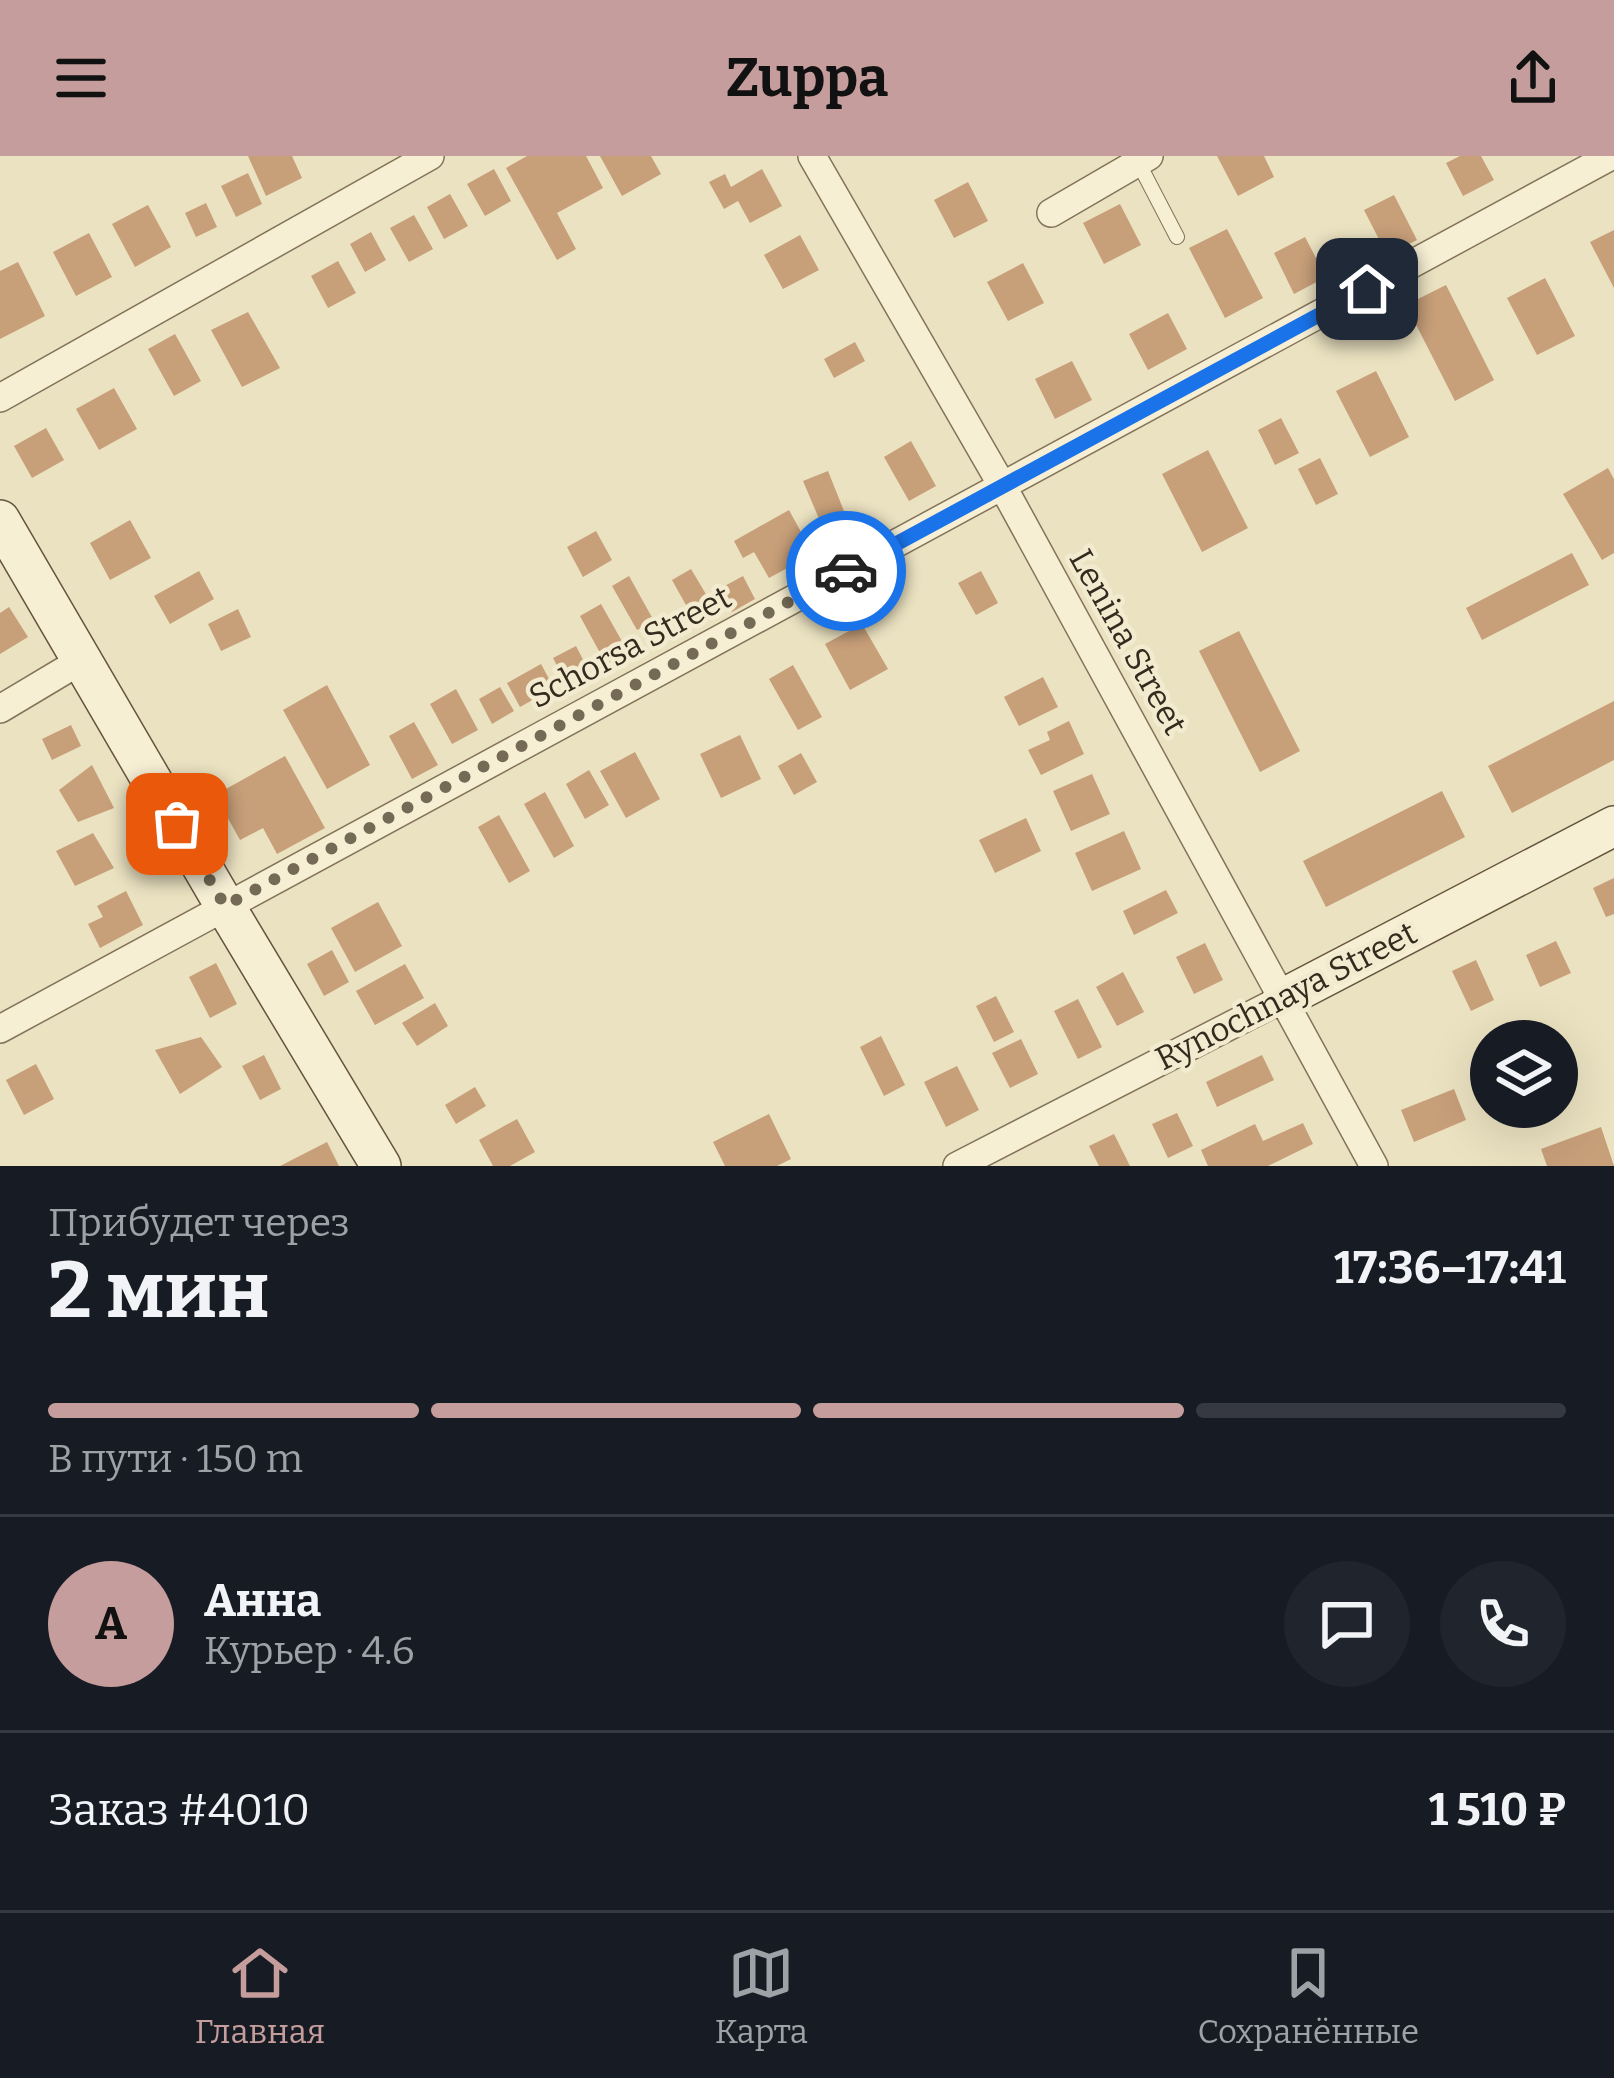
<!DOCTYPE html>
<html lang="ru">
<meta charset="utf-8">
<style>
body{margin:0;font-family:Bitter,serif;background:#20242c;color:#f1f3f6;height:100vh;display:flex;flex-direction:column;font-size:45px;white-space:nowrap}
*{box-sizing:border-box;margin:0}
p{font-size:39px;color:#9ea1a6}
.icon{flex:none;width:66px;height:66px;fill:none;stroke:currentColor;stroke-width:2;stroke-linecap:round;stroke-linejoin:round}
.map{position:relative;height:1010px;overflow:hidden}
.sheet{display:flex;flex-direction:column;background:#171b24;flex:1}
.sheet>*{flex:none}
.tools{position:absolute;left:1470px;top:864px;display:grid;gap:24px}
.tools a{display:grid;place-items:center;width:108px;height:108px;border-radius:50%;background:#171b24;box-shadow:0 12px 48px #0002;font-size:60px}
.pin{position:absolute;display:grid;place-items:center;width:102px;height:102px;color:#fff;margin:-51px;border-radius:24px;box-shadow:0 6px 18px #0006}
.courier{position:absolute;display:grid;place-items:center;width:120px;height:120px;margin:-60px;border:9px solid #1a73e8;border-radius:50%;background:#fff;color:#222;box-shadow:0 3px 15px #0007}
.summary em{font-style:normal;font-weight:700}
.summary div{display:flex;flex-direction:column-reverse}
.summary{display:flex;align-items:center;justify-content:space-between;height:204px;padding:0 48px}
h1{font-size:78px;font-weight:700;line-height:90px}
.bar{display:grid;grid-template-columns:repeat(4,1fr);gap:18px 12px;align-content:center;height:144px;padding:0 48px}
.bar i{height:15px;border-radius:9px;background:#363941}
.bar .active{background:#c59d9c}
.bar p{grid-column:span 4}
.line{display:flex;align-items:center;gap:30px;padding:0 48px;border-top:3px solid #363941}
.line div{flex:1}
.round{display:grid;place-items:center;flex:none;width:126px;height:126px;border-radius:63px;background:#20242c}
header{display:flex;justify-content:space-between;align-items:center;height:156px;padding:0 48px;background:#c59d9c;color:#111;font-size:54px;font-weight:700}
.tabs{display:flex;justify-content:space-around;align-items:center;height:168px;border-top:3px solid #363941;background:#171b24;font-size:33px;color:#9ea1a6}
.tabs a{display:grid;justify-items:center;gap:6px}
.tabs .active{color:#c59d9c}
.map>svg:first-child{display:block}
</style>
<header><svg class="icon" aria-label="menu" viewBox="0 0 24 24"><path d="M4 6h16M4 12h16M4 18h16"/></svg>Zuppa<svg class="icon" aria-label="share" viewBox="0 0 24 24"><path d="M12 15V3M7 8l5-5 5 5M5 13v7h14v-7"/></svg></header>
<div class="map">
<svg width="1614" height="1010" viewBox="0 0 1614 1010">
<rect width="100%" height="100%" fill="#ebe2c1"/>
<!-- building -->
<path fill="#c79f79" d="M248,0H292L302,22L266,40Z
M527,0H586L603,32L557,57L576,93L557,104L506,12Z
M600,0H651L661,18L622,40Z
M1217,0H1264L1274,21L1238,40Z
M1460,0H1481L1494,24L1463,40L1446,7Z
M494,13L511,45L485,60L467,28Z
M762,13L782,50L750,67L738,45L724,53L709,26L725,18L731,31Z
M248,17L262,48L236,61L221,30Z
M968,26L988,65L954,82L934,44Z
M450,38L468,70L444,83L427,51Z
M1394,39L1417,84L1387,99L1364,54Z
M206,47L217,71L196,81L185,57Z
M1120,48L1141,89L1104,108L1083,67Z
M148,49L171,91L135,111L112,68Z
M414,59L433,93L409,106L390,72Z
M1227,73L1263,142L1225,162L1189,92Z
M1614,74V132L1590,86Z
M371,76L386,104L365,116L350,88Z
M89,77L112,121L76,140L53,96Z
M800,79L819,114L783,133L764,99Z
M1305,81L1326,121L1294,138L1274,97Z
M338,105L356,137L328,152L311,120Z
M18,106L45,160L0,183V115Z
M1023,107L1044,147L1008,165L987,126Z
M1545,122L1575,180L1537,199L1507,142Z
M1446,129L1494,224L1455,245L1406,149Z
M248,156L280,212L242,231L211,174Z
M1168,157L1187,193L1148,214L1129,178Z
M175,178L201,225L174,240L148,193Z
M855,186L865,205L834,222L824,203Z
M1072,205L1092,244L1055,263L1035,223Z
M1376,215L1409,281L1370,301L1336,235Z
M114,232L137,273L99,294L76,253Z
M1281,262L1299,297L1275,309L1258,274Z
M46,272L64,304L32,322L14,290Z
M911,285L936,330L909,345L884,301Z
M1208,294L1248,372L1202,396L1162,318Z
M1320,302L1338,338L1316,349L1298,313Z
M1608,312L1614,323V397L1602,404L1563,338Z
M828,315L844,355L820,365L803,325Z
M789,354L813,398L769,422L754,396L743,402L734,385Z
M130,364L151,402L110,424L90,387Z
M596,375L612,404L583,421L567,391Z
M1572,397L1589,429L1482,484L1466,452Z
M691,413L716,455L696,467L672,424Z
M199,415L214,443L170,468L154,440Z
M981,415L998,447L976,459L958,427Z
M629,420L654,465L637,474L612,430Z
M743,420L755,443L732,456L719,433Z
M601,448L628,496L606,508L580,460Z
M9,451L28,481L0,498V457Z
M238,453L251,481L221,495L208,468Z
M862,468L888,513L850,534L825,488Z
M1239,475L1300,595L1260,616L1199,495Z
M576,490L593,523L570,535L553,502Z
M541,508L554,532L520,551L507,527Z
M793,509L822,561L798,574L769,523Z
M1043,521L1058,551L1019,570L1004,541Z
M327,529L370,609L327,633L283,554Z
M500,531L514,555L492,568L479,543Z
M456,533L478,574L452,588L430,548Z
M1614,545V604L1512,657L1488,610Z
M1069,565L1084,598L1041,619L1028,594L1050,584L1047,576Z
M414,566L438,609L412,623L389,580Z
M71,569L81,590L52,604L42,583Z
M740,579L761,623L721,642L700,598Z
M635,596L660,643L626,662L600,615Z
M801,597L817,626L794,639L778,610Z
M285,600L325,672L277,698L263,672L240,684L215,639Z
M92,609L114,652L78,666L59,634Z
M589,614L609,649L585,663L566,628Z
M1092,618L1110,658L1071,675L1053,635Z
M1442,635L1465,681L1326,751L1303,705Z
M545,636L574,690L554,702L524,648Z
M499,659L530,715L509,727L478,671Z
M1026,662L1041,695L995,717L979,684Z
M1124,675L1141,713L1092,735L1075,697Z
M93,677L114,712L75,730L56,695Z
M1614,722V758L1606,761L1593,732Z
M1166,734L1178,757L1134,779L1123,755Z
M126,735L143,769L100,792L88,768L103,761L97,750Z
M378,746L402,790L355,816L331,772Z
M1556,785L1571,817L1540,831L1526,799Z
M1205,787L1223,824L1194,838L1176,801Z
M332,794L349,826L324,840L307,808Z
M1476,804L1494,844L1471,855L1452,815Z
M216,807L237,848L210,862L189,821Z
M405,808L424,842L375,869L356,835Z
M1123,816L1144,856L1117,870L1096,831Z
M996,840L1014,876L994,886L976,850Z
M1078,843L1102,891L1078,903L1054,855Z
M435,847L448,870L417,890L402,867Z
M881,880L905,929L884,940L860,891Z
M201,881L222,911L180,938L155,894Z
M1021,883L1038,918L1010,932L992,897Z
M264,899L281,933L260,944L242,910Z
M1262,899L1274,924L1217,951L1206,926Z
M36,908L54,943L24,959L6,924Z
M957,910L979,954L946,971L924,926Z
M475,931L486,950L456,968L445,949Z
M1454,933L1466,964L1414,986L1401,954Z
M1177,957L1193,990L1168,1002L1152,968Z
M769,958L791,1003L777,1010H725L713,986Z
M517,963L535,996L510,1010H493L479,984Z
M1303,967L1313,988L1268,1010H1208L1201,994L1255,968L1263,985Z
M1601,971L1614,1010H1547L1541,993Z
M1114,978L1130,1010H1099L1089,990Z
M327,986L339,1010H280Z"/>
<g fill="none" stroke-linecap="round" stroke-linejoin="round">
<!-- lane casing -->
<g stroke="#83735a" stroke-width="16">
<path id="lane" d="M1138,6L1177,81"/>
</g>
<!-- street casing -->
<g stroke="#83735a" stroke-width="30">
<path id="street" d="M812,0L1003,331L1374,1010
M1051,57L1149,0
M0,242L430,0
M0,553L82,504
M0,873L1611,0
M957,1010L1282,843"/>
</g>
<!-- secondary casing -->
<g stroke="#65543d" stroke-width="42">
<path id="secondary" d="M0,364L225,750L381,1010
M1282,843L1614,670"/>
</g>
<!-- lane -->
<use href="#lane" stroke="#f7efd4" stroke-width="14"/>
<!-- street -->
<use href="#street" stroke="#f7efd4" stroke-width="27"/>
<!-- secondary -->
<use href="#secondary" stroke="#f7efd4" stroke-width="39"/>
</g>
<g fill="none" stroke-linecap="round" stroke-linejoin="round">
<!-- done -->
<path stroke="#746a56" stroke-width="12" stroke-dasharray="0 21.6" d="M177,668L225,750L846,415"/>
<!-- route -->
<path stroke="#1a73e8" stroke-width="15" d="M846,415L1367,133"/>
</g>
<g text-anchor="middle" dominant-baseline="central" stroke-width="9" stroke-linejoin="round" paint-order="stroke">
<!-- street labels -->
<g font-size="33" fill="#342a1d" stroke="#f3ebd0">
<text transform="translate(1128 486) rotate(61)">Lenina Street</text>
<text transform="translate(630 491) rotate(-28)">Schorsa Street</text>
<text transform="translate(1286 840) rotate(-27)">Rynochnaya Street</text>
</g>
</g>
</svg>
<div class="tools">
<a><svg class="icon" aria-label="layers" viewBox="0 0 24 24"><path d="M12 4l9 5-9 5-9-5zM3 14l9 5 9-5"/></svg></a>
</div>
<div class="pin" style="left:177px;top:668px;background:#ea580c"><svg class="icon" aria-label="bag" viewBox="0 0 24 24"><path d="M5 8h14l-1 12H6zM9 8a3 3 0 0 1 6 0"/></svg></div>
<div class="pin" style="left:1367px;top:133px;background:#1f2937"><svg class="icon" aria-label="home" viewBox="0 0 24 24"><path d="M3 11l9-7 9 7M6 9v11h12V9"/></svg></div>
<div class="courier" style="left:846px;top:415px"><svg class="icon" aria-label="car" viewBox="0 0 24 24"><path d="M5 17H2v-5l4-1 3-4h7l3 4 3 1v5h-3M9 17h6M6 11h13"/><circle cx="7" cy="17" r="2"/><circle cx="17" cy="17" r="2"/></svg></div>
</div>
<section class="sheet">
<div class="summary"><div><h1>2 мин</h1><p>Прибудет через</p></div><em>17:36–17:41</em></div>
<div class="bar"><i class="active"></i><i class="active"></i><i class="active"></i><i></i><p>В пути · 150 m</p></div>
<div class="line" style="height:216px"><b class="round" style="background:#c59d9c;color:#111">А</b><div><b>Анна</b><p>Курьер · 4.6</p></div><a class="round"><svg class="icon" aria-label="chat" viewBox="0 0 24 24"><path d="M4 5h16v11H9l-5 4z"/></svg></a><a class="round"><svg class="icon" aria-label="phone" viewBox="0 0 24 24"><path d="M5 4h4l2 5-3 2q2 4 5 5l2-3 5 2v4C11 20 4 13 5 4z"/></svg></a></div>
<div class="line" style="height:156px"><div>Заказ #4010</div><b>1 510 ₽</b></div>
</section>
<nav class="tabs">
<a class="active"><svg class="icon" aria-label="home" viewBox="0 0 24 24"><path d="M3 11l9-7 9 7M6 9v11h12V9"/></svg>Главная</a>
<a><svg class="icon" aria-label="map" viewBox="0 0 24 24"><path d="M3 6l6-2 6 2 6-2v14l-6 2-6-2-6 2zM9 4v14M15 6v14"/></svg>Карта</a>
<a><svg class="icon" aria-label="saved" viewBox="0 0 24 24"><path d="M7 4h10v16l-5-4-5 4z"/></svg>Сохранённые</a>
</nav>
